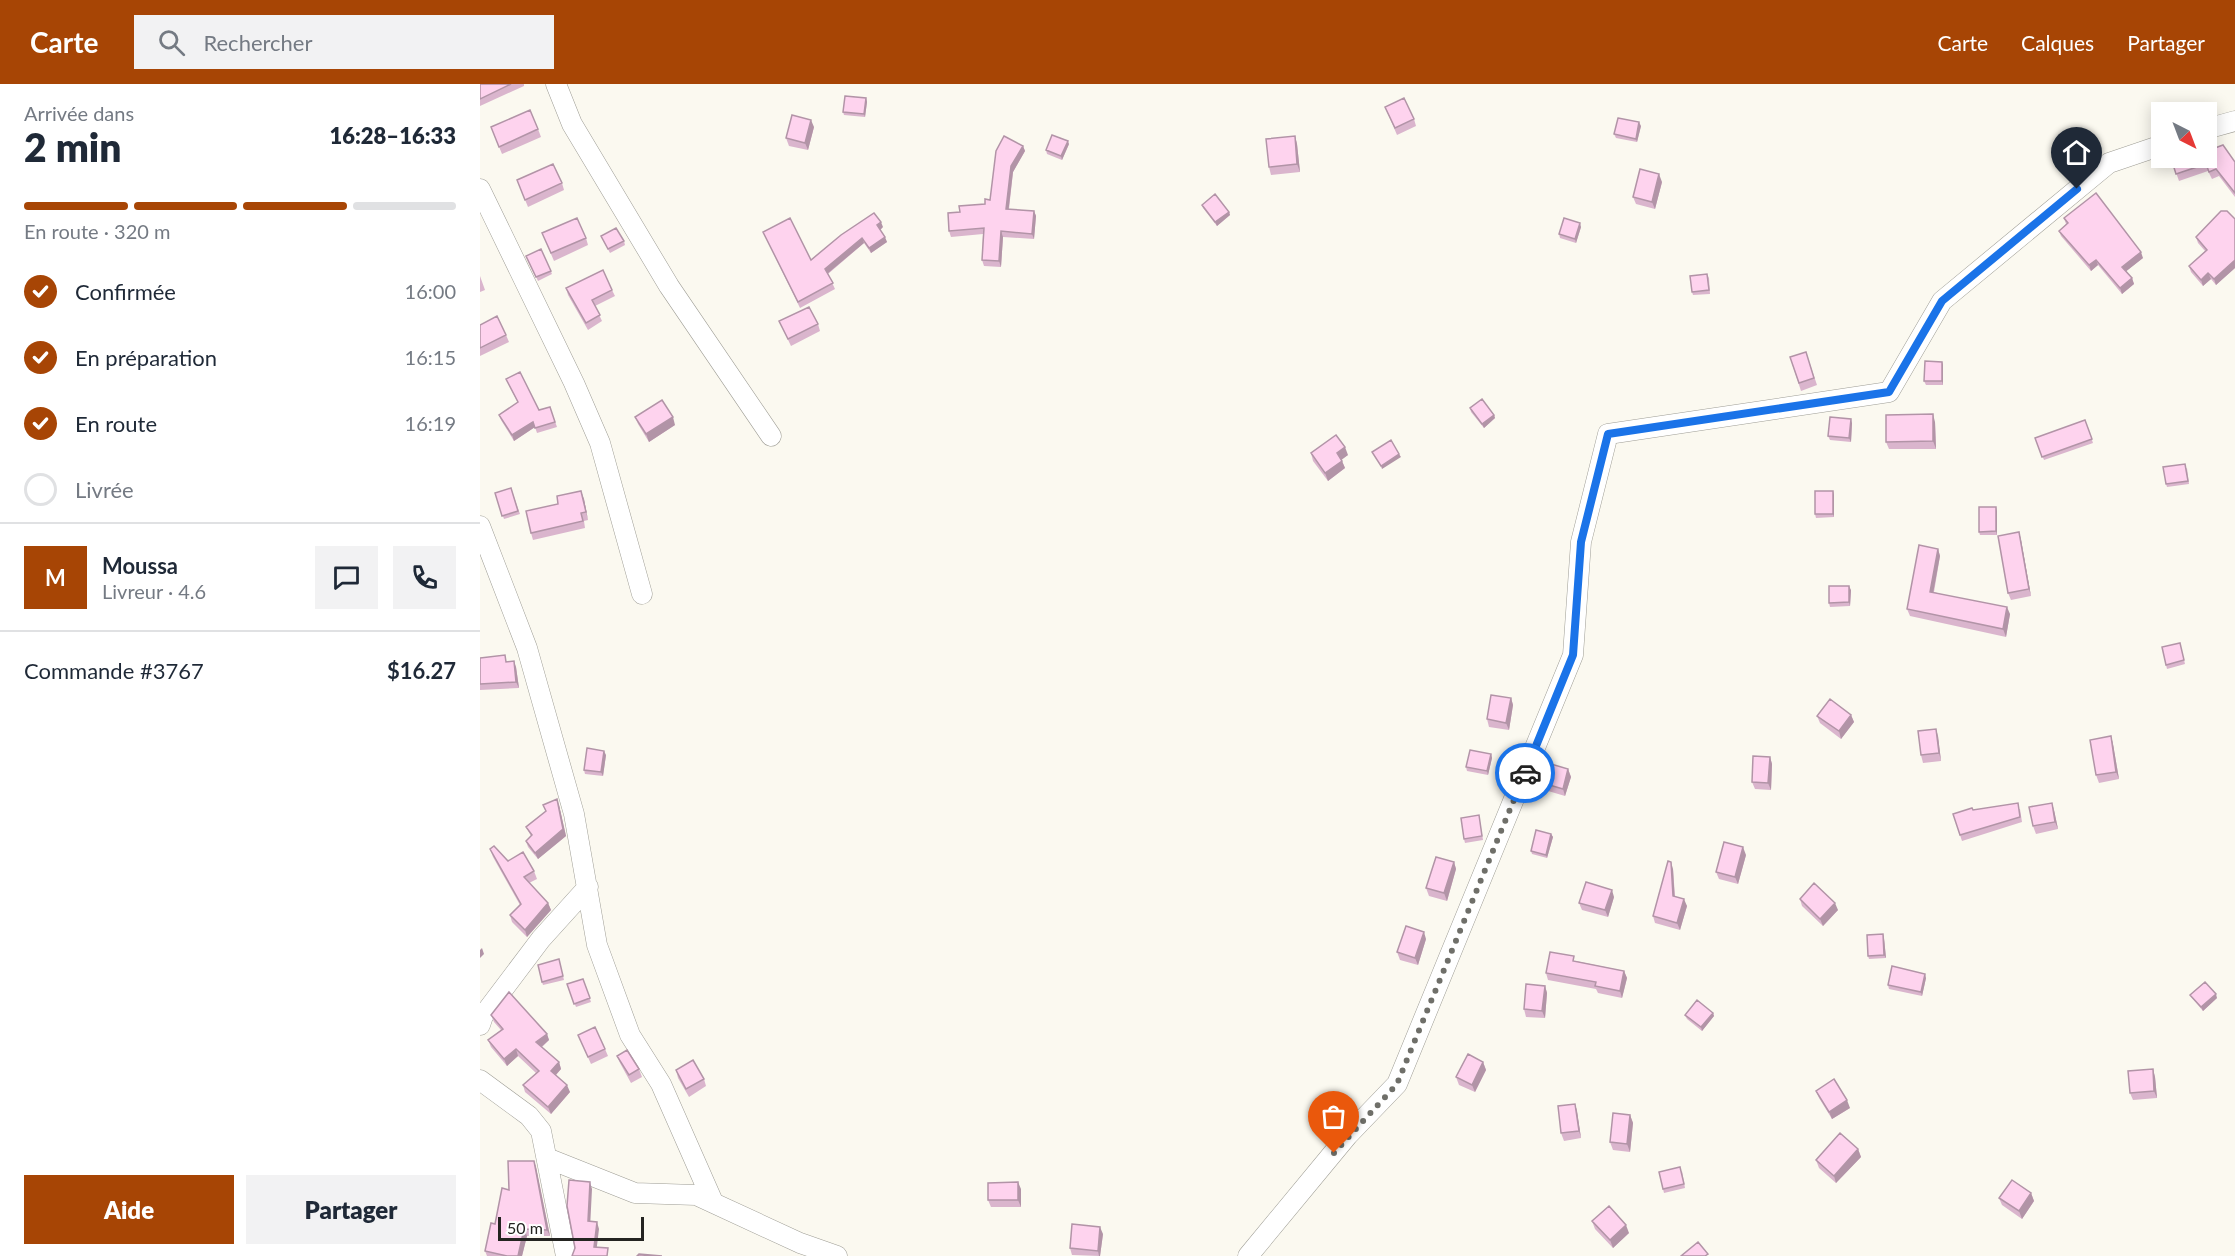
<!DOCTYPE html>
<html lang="fr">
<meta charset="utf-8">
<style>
body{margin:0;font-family:Lato,sans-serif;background:#f2f2f3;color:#1f2937;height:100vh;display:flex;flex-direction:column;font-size:22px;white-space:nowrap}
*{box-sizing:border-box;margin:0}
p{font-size:20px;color:#747a83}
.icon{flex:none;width:33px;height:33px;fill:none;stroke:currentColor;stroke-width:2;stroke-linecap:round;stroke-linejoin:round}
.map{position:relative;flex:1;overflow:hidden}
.drawer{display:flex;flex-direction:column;background:#fff;width:480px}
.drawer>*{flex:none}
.needle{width:39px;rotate:138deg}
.fabs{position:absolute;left:1671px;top:18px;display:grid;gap:12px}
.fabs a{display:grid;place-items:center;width:66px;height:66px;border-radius:0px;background:#fff;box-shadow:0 3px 15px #0003;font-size:30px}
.scale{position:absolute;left:18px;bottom:15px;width:146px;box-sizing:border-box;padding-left:6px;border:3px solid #242421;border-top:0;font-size:16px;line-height:21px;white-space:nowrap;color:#242421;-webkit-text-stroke:4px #fff;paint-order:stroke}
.pin{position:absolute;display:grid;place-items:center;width:51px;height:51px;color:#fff;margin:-62px -26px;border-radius:50% 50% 50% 0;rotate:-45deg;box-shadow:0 0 6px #0007}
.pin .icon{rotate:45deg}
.courier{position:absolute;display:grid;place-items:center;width:60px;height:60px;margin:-30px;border:4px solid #1a73e8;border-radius:50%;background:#fff;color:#222;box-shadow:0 2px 8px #0007}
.head em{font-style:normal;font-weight:800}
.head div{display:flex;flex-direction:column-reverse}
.head{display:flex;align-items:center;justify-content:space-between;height:102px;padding:0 24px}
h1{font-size:39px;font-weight:800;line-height:45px}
.bar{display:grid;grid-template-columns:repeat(4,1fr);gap:9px 6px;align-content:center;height:72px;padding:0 24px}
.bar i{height:8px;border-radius:4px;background:#e0e1e3}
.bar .selected{background:#a74505}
.bar p{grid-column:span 4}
.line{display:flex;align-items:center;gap:15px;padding:0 24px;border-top:2px solid #e0e1e3}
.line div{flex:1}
.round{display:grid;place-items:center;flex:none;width:63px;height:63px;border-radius:0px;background:#f2f2f3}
ol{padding:0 24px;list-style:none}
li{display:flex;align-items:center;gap:18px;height:66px}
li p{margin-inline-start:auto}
li .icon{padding:6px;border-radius:50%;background:#a74505;color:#fff;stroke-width:4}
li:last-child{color:#747a83}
li i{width:33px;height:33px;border:3px solid #e0e1e3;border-radius:50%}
.action{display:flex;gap:12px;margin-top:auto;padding:12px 24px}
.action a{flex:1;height:69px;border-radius:0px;background:#a74505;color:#fff;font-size:24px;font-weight:800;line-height:69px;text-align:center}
.action a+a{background:#f2f2f3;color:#1f2937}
header{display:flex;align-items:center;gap:36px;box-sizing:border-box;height:84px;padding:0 30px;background:#a74505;color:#fff}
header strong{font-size:28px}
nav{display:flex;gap:33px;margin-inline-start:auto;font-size:21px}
.search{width:420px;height:54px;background:#f2f2f3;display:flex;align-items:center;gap:15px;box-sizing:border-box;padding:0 21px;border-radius:0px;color:#747a83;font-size:22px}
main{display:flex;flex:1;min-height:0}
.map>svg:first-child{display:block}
</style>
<header>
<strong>Carte</strong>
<div class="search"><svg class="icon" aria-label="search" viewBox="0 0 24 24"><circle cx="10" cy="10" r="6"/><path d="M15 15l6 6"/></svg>Rechercher</div>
<nav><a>Carte</a><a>Calques</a><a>Partager</a></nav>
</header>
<main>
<section class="drawer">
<div class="head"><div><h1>2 min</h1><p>Arrivée dans</p></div><em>16:28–16:33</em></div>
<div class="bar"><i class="selected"></i><i class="selected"></i><i class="selected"></i><i></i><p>En route · 320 m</p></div>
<ol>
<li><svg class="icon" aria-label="check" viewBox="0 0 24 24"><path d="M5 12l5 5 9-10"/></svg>Confirmée<p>16:00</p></li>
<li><svg class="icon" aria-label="check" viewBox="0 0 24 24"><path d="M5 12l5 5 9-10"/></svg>En préparation<p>16:15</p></li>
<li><svg class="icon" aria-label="check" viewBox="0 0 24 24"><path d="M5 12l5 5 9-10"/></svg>En route<p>16:19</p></li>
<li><i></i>Livrée</li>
</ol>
<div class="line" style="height:108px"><b class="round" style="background:#a74505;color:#fff">M</b><div><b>Moussa</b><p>Livreur · 4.6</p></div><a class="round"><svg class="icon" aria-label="chat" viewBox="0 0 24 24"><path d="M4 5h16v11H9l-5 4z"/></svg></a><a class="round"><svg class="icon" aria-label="phone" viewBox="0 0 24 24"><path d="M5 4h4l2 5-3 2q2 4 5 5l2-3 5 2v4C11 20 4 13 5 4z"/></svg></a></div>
<div class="line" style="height:78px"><div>Commande #3767</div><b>$16.27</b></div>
<div class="action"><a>Aide</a><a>Partager</a></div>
</section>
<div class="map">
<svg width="1755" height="1172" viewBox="0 0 1755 1172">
<rect width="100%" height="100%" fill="#fbf9f0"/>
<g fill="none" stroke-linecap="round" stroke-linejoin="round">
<!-- minor casing -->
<g stroke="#9e9d95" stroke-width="21">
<path id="minor" d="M76,0L92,40L189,202L291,352
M1726,45L1755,37
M0,105L94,299L120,359L162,510
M0,442L47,564L94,730L117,861L150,951L181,1000L233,1118
M0,941L3,932L61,855L108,803
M0,996L49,1032L61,1047L86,1172
M67,1074L155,1109L216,1111L320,1159L357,1172
M768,1172L868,1051L917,1000L1093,571L1101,458L1128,350L1409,308L1462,217L1629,79L1682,61"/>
</g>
<!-- minor -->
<use href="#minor" stroke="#fff" stroke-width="20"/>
</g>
<!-- wall -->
<path fill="#dab5cd" d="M0,0H44V2L0,22Z
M386,14L387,18L385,33L364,31L363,28Z
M905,23L934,35L936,42L917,51Z
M1161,42L1157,58L1136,54L1134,50Z
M11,43L58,45L61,53L22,70Z
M334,43L328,66L309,62L306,54Z
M815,52L817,60L820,88L791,91L789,83Z
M589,60L582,76L567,70L566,66Z
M543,62L545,67L533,88L529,125L554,127L556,132L554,155L523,153L521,183L504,182L502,176L503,150L471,153L469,147L480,128L505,120L510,116Z
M1735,64L1755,78V113L1739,92L1732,95L1728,87L1699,97L1691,74Z
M37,96L82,99L84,106L48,123Z
M1182,98L1175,125L1156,120L1153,113Z
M722,121L749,128L750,131L737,142L723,124Z
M1584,134L1663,174L1646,187L1652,194L1654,200L1642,210L1618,181L1611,187L1581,152L1579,147L1586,140Z
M1755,135V184L1736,201L1731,195L1723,202L1711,188L1709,182L1725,167L1718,159L1716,153Z
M403,143L400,146L407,158L391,169L384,159L348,190L355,205L320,224L283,148L331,176Z
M1101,143L1096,159L1080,154L1079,150Z
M62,149L106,154L108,161L74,177Z
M121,152L144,157L145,161L130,169Z
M61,165L72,190L58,197L48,176Z
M1227,190L1229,194L1230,210L1213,211L1212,208Z
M0,192L5,206L0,208Z
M86,204L132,206L135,212L115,222L122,237L108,246L88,211Z
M299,237L338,240L340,247L311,262Z
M0,241L26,251L29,258L0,272Z
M1326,268L1337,301L1321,307L1310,273Z
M1462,278L1463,281V301H1446L1444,297Z
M26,295L59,326L70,323L77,343L57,349L55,343L34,357L21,336L19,331L38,319Z
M990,324L1014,331L1015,334L1004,344L991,328Z
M155,333L195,341L169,358L158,340Z
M1605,336L1613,359L1564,376L1555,354Z
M1455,338L1456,365H1409L1406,358Z
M1372,339L1371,358L1350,356L1348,352Z
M831,369L868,371L861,375L865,384L848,397L833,377Z
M1707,384L1709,400L1687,403L1686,400Z
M31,404L40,430L24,435L15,409Z
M1353,407L1354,411V433L1336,434L1335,430Z
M104,415L108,436L104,437L105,444L53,456L51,449Z
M1517,427V451H1500L1499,448Z
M1539,448L1541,456L1551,512L1531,516L1528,509Z
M1458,465L1460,472L1454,508L1530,530L1526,553L1430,532L1427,525Z
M1371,506L1370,522L1350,523L1349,519Z
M1700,559L1705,580L1687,585L1686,581Z
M0,574L28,578L36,583L39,604L0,606Z
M1031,614L1033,621L1029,646L1009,643L1007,635Z
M1371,631L1374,638L1361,655L1340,639L1337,632Z
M1458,652L1461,677L1443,679L1441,671Z
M1631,652L1633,660L1639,695L1619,699L1616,691Z
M1011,670L1012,674L1008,691L987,687L986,683Z
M126,671L123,692L105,690L104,686Z
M1290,673L1292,680L1291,706L1275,705L1272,698Z
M1088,685L1091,693L1085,712L1058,704L1056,697Z
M63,721H79L86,752L58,775L48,763L46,757L51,752L46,743L66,728Z
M1540,725L1542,738L1482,757L1473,730L1493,726Z
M1574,726L1578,745L1556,750L1553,742Z
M999,731L1003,756L985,759L984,755Z
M1071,750L1073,753L1067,774L1052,770L1051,767Z
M10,765L28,777L54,787L57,795L49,799L68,819L71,826L47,853L32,838L30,831L40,821L13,773Z
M1266,771L1258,800L1239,795L1236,788Z
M974,778L976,785L967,817L949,812L946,804Z
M1193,785L1195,812L1207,822L1200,846L1175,839L1173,832Z
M1134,813L1128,833L1102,826L1099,819Z
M1320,815L1358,826L1343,842L1322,822Z
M1403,850L1404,854L1406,874L1389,875L1388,872Z
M946,855L938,881L920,876L917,868Z
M79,875L84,896L63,901L62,898Z
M1096,877L1144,887L1147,894L1142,914L1118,909L1116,905L1068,896L1066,889Z
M1446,894L1442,912L1409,905L1408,901Z
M103,895L111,918L96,923L87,900Z
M1065,902L1067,909L1065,934L1046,933L1044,925Z
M1710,911L1737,914L1723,927L1712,914Z
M1233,929L1234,932L1222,947L1207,935L1205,931Z
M11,931L67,950L69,956L62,963L79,978L81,985L76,991L90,1008L71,1030L45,1008L43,1001L56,989L38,972L27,982L11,963L8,956L21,946L14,938Z
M98,951L125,965L128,972L111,980Z
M137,972L159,985L162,993L151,999L140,979Z
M1003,978L1006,986L995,1008L979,1001L976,993Z
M1673,985L1675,993L1677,1014L1653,1016L1650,1009Z
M196,986L224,995L226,1002L209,1013L198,994Z
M1336,1007L1370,1024L1352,1035L1339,1014Z
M1095,1020L1097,1027L1101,1054L1084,1057L1081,1049Z
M1150,1031L1153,1039L1150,1068L1133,1066L1130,1058Z
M1378,1065L1381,1073L1356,1099L1339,1084L1336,1076Z
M54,1077L56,1083L70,1152H47L42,1172H7L5,1167L15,1140Z
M1202,1087L1205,1104L1184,1109L1183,1105Z
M541,1105V1123H511L508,1116Z
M1551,1109L1554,1117L1542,1135L1522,1121L1519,1114Z
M1112,1137L1149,1149L1133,1164L1115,1145Z
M623,1150L620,1172L592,1171L590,1164Z"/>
<!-- shaded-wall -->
<path fill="#b294a7" d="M386,14L387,18L385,33L384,30Z
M331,36L334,43L328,66L325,59Z
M1159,38L1161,42L1157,58L1156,55Z
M815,52L817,60L820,88L817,80Z
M588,57L589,60L582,76L581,72Z
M543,62L545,67L533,88L528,130L526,125L531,82Z
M1179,90L1182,98L1175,125L1172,118Z
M554,127L556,132L554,155L552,150Z
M749,128L750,131L737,142L735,138Z
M401,138L403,143L399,147L397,141Z
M1100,139L1101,143L1096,159L1095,155Z
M521,147L523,153L521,183L519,177Z
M405,153L407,158L391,169L389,164Z
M382,154L384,159L347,190L345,185Z
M1661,168L1663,174L1644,189L1642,183Z
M1616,176L1618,181L1611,187L1609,181Z
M1755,176V184L1736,201L1734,195Z
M1728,189L1731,195L1723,202L1721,196Z
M1652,194L1654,200L1642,210L1640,204Z
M1462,278L1463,281V301L1462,297Z
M1453,330L1455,338L1456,365L1453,357Z
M1014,331L1015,334L1004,344L1002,340Z
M193,333L195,341L169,358L166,350Z
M1371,335L1372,339L1371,358L1369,354Z
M53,338L55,343L34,357L32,351Z
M865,363L868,371L860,377L857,369Z
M919,370L921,373L902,385L901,382Z
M862,377L865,384L848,397L845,389Z
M101,407L104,415L108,436L106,428Z
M1353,407L1354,411V433L1353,430Z
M1516,423L1517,427V451L1516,447Z
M1539,448L1541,456L1551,512L1549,505Z
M1458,465L1460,472L1452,515L1450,508Z
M1369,502L1371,506L1370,522L1369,518Z
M1527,523L1530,530L1526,553L1523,545Z
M34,577L36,583L39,604L36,598Z
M1031,614L1033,621L1029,646L1026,639Z
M1371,631L1374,638L1361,655L1359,647Z
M1456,645L1458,652L1461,677L1459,669Z
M1631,652L1633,660L1639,695L1636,688Z
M124,667L126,671L123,692L121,688Z
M1011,670L1012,674L1008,691L1007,687Z
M1290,673L1292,680L1291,706L1288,699Z
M1088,685L1091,693L1085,712L1083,705Z
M77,715L79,721L86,752L58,775L55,769Z
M1572,719L1574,726L1578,745L1575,738Z
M1071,750L1073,753L1067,774L1066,771Z
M1263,763L1266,771L1258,800L1255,793Z
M974,778L976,785L967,817L964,809Z
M1191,778L1193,785L1195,819L1193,812Z
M1132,806L1134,813L1128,833L1125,826Z
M1204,815L1207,822L1200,846L1197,839Z
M68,819L71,826L47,853L45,846Z
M1355,819L1358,826L1343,842L1340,835Z
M944,848L946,855L938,881L935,874Z
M1403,850L1404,854L1406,874L1404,871Z
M2,864L4,870L0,874V866Z
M1144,887L1147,894L1142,914L1140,907Z
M1445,890L1446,894L1442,912L1441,908Z
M1065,902L1067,909L1065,934L1062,927Z
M1736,910L1737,914L1723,927L1721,923Z
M1233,929L1234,932L1222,947L1221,943Z
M67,950L69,956L59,965L56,958Z
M36,965L38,972L27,982L24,975Z
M79,978L81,985L73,994L71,987Z
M1003,978L1006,986L995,1008L992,1001Z
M1673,985L1675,993L1677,1014L1674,1007Z
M87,1001L90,1008L71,1030L68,1023Z
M1367,1016L1370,1024L1352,1035L1349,1028Z
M1095,1020L1097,1027L1101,1054L1099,1047Z
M1150,1031L1153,1039L1150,1068L1147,1060Z
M1378,1065L1381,1073L1356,1099L1354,1092Z
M54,1077L56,1083L70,1152L67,1146Z
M110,1098L112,1105L110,1144L108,1137Z
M538,1098L541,1105V1123L538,1116Z
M1551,1109L1554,1117L1542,1135L1539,1127Z
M117,1138L119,1145L116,1170L114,1163Z
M1146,1141L1149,1149L1133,1164L1130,1156Z
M620,1143L623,1150L620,1172H619L618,1167Z
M44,1145L47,1152L42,1172H38Z"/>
<!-- building -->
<path fill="#fed3ee" stroke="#b294a7" stroke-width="1.5" d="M0,0H31L0,15Z
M365,12L386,14L384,30L363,28Z
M924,14L934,35L915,44L905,23Z
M50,26L58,45L19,63L11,43Z
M312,31L331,36L325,59L306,54Z
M1138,34L1159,38L1156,55L1134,50Z
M572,51L588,57L581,72L566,66Z
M524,52L543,62L531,82L526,125L554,127L552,150L521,147L519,177L502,176L504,144L469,147L468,129L480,128L479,122L505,120V115L510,116L516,67Z
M815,52L817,80L789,83L786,55Z
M1731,55L1735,64L1743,61L1755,78V109L1736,85L1729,88L1726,80L1696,90L1691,74H1726V57Z
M73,80L82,99L45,116L37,96Z
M1160,85L1179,90L1172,118L1153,113Z
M1616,109L1661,168L1642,183L1652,194L1640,204L1616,176L1609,181L1579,147L1588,139L1584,134Z
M735,110L749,128L735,138L722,121Z
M1741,127H1747L1755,135V176L1734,195L1728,189L1721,196L1709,182L1727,166L1716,153Z
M394,129L401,138L397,141L405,153L389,164L382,154L345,185L353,199L318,218L283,148L310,134L331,176L361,151Z
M97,134L106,154L71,169L62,149Z
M1084,134L1100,139L1095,155L1079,150Z
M136,144L144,157L128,165L121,152Z
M61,165L71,187L56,193L46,172Z
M123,186L132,206L112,216L120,231L106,239L86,204Z
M1227,190L1229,206L1212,208L1210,192Z
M329,223L338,240L308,255L299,237Z
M17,232L26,251L0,264V241Z
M1326,268L1334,294L1319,299L1310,273Z
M1445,277L1462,278V297H1444Z
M40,288L59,326L70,323L75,338L55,344L53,338L32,351L19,331L38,318L26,295Z
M1002,315L1014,331L1002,340L990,324Z
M182,316L193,333L166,350L155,333Z
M1453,330V357L1406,358V331Z
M1350,333L1371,335L1369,354L1348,352Z
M1605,336L1612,355L1562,373L1555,354Z
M856,351L865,363L857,369L862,377L845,389L831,369Z
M911,356L919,370L901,382L892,368Z
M1705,380L1708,397L1686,400L1683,383Z
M31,404L38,427L22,432L15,409Z
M101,407L106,428L101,429L103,437L51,449L46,427L78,420L77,412Z
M1335,407H1353V430H1335Z
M1499,423H1516V447L1499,448Z
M1539,448L1549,505L1528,509L1518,452Z
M1439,461L1458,465L1450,508L1527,523L1523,545L1427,525Z
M1349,502H1369V518L1349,519Z
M1700,559L1704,576L1686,581L1682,563Z
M25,571L26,578L34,577L36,598L0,600V574Z
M1011,611L1031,614L1026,639L1007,635Z
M1350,615L1371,631L1359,647L1337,632Z
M1456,645L1459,669L1441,671L1438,647Z
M1631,652L1636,688L1616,691L1610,656Z
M107,664L124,667L121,688L104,686Z
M990,666L1011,670L1007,687L986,683Z
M1273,672L1290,673L1288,699L1272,698Z
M1061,677L1088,685L1083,705L1056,697Z
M77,715L83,745L55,769L46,757L52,751L46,743L66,727L63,721Z
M1538,719L1540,733L1480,751L1473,730L1492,724L1493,726Z
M1572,719L1575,738L1553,742L1549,723Z
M999,731L1002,752L984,755L981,734Z
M1056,746L1071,750L1066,771L1051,767Z
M1244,758L1263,763L1255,793L1236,788Z
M14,762L28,777L43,768L54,787L44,793L68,819L45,846L30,831L41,820L10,765Z
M956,773L974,778L964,809L946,804Z
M1188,777L1191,778L1193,812L1204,815L1197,839L1173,832Z
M1106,798L1132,806L1125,826L1099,819Z
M1334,799L1355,819L1340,835L1320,815Z
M926,842L944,848L935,874L917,868Z
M1403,850L1404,871L1388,872L1387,851Z
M1070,868L1094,872L1093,877L1144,887L1140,907L1115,902L1116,898L1066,889Z
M79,875L83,892L62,898L58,881Z
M1412,882L1445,890L1441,908L1408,901Z
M103,895L110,914L94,920L87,900Z
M1725,898L1736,910L1721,923L1710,911Z
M1046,900L1065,902L1062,927L1044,925Z
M29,908L67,950L56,958L79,978L71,987L87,1001L68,1023L43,1001L59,987L36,965L24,975L8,956L23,945L11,931Z
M1217,916L1233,929L1221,943L1205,931Z
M115,943L125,965L108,973L98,951Z
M147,966L159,985L149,991L137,972Z
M988,970L1003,978L992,1001L976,993Z
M213,976L224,995L206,1005L196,986Z
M1673,985L1674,1007L1650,1009L1648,987Z
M1354,995L1367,1016L1349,1028L1336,1007Z
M1095,1020L1099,1047L1081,1049L1078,1022Z
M1133,1029L1150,1031L1147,1060L1130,1058Z
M1360,1049L1378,1065L1354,1092L1336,1076Z
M28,1077H54L67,1146L44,1145L38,1172H27L5,1167L11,1139L15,1140L22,1104L29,1106Z
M1200,1083L1204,1100L1183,1105L1179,1088Z
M89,1096L110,1098L108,1137L117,1138L114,1163L128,1164L127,1172H92L95,1164L87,1122Z
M1532,1096L1551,1109L1539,1127L1519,1114Z
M538,1098V1116H508V1099Z
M1129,1122L1146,1141L1130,1156L1112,1137Z
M592,1140L620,1143L618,1167L590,1164Z
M1218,1158L1228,1170L1225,1172H1201Z
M159,1170L182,1172H157Z"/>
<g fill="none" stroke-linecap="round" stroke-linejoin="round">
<!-- done -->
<path stroke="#6f6f69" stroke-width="6" stroke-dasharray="0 10.8" d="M854,1069L917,1000L1045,689"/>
<!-- route -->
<path stroke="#1a73e8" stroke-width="8" d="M1045,689L1093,571L1101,458L1128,350L1409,308L1462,217L1597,105"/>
</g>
</svg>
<div class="fabs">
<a><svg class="needle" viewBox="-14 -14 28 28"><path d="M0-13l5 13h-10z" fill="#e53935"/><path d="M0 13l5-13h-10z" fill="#747a83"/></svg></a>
</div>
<div class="scale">50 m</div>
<div class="pin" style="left:854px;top:1069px;background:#ea580c"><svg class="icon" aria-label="bag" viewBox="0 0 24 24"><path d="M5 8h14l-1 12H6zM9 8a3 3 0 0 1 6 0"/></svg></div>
<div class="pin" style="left:1597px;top:105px;background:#1f2937"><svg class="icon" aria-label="home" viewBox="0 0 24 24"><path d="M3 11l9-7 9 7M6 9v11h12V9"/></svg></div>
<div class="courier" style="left:1045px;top:689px"><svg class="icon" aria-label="car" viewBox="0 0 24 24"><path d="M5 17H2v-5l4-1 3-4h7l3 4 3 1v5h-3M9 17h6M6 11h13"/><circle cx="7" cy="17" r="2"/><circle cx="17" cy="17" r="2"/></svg></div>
</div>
</main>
